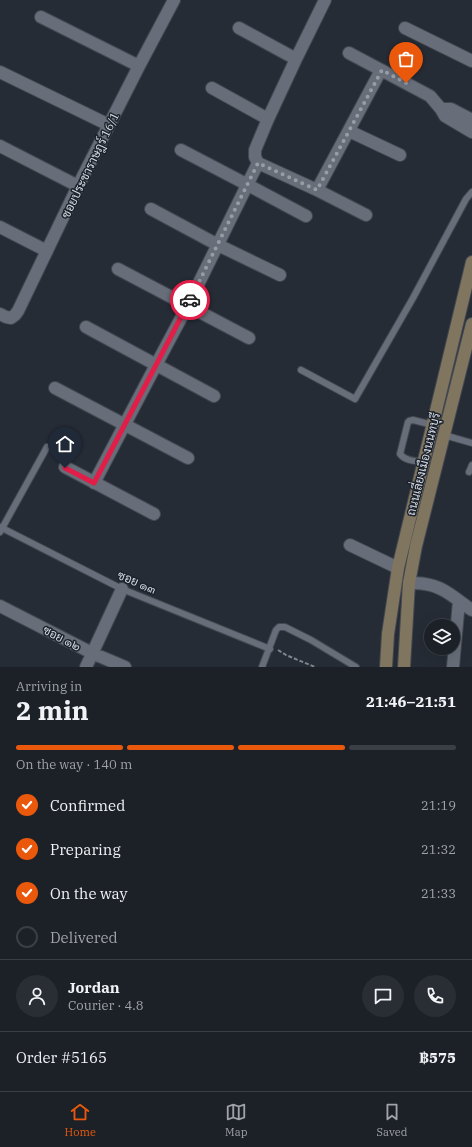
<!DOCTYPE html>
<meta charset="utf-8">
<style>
body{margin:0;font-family:"IBM Plex Serif",Sarabun,serif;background:#292e34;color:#f1f3f6;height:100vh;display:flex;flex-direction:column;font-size:15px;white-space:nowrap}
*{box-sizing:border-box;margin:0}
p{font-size:13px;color:#a0a3a8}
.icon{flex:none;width:22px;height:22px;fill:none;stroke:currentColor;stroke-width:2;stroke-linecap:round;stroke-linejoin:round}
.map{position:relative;height:667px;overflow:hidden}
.panel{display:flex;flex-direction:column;background:#1c2128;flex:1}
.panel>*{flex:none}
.buttons{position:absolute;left:424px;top:619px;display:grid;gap:8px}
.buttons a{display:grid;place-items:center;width:36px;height:36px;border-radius:50%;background:#1c2128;box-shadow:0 4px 16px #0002,0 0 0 1px #3a3e45;font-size:20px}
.pin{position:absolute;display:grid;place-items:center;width:34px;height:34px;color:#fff;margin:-41px -17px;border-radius:50% 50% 50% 0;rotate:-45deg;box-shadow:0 0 4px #0007}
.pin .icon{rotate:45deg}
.courier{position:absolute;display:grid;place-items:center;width:40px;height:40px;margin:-20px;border:3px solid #e11d48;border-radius:50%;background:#fff;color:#222;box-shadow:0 1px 5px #0007}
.head em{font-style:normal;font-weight:800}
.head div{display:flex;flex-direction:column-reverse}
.head{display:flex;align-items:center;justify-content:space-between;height:68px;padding:0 16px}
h1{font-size:26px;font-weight:800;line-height:30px}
.bar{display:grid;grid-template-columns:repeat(4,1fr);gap:6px 4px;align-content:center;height:48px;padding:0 16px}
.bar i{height:5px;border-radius:3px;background:#3a3e45}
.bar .current{background:#ea580c}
.bar p{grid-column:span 4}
.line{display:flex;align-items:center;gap:10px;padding:0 16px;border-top:1px solid #3a3e45}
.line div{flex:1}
.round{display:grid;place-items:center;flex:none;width:42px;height:42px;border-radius:21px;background:#292e34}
ol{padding:0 16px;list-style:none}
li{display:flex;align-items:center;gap:12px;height:44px}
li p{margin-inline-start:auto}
li .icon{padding:4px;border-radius:50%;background:#ea580c;color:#fff;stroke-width:4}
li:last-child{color:#a0a3a8}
li i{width:22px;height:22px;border:2px solid #3a3e45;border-radius:50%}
.tabs{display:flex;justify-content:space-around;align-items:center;height:56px;border-top:1px solid #3a3e45;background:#1c2128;font-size:11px;color:#a0a3a8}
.tabs a{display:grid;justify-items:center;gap:2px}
.tabs .current{color:#ea580c}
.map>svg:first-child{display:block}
</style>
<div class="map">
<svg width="472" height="667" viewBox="0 0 472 667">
<rect width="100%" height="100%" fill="#262c36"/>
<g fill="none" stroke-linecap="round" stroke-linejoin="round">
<!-- lane casing -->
<g stroke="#434750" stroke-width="8">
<path id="lane" d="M301,370L355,399L413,298L466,199L472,192
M444,435L472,443
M424,462C416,461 405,461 400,454L408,422L409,421L413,420L433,425
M469,472L472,465
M0,527L122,589L270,649
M0,532L47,447
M262,667L276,630L279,627H285L311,640L356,667"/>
</g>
<!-- street casing -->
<g stroke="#434750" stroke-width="14">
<path id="street" d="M41,17L139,66
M239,28L296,59
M405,28L472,61
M349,53L430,96L441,109L445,116L472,132
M0,72L109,125
M212,88L268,119
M441,109H451L472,120
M349,131L400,155
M0,146L78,186
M181,150L248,185L306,216
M258,163L317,190L381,70
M317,190L366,215
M151,209L218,245L280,275
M0,227L47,251
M118,269L249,338
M0,314L6,317L11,318L15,315L18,311L78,186L139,66L174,0
M86,327L214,396
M55,388L188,458
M65,467L154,514
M94,483L156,365L188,305L258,163L255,157V150L268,119L296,59L325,0
M350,545L398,568
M409,583C414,583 419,583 425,584C443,586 457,600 472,610
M0,606L92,653L125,667
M86,667L122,589
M453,667L459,601"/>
</g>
<!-- secondary casing -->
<g stroke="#434750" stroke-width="14">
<path id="secondary" d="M386,667L388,634L398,568L472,262
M404,667L409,583L416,546L472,324"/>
</g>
<!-- path -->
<path stroke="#80858d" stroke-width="2" stroke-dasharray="4 2" stroke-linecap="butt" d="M278,650L286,655L315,667"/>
<!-- lane -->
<use href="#lane" stroke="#676e79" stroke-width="6"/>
<!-- street -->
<use href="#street" stroke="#676e79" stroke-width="12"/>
<!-- secondary -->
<use href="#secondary" stroke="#80755f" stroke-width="12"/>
</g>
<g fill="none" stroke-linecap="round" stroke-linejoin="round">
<!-- done -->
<path stroke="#989da5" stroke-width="4" stroke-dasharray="0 7.2" d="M190,300L258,163L317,190L382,70L406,83"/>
<!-- route -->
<path stroke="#e11d48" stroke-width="5" d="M65,468L94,483L156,365L190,300"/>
</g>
<g text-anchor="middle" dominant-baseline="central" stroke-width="3" stroke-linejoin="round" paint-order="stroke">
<!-- street labels -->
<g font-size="12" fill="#d6dae1" stroke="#1c222c">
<text transform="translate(90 165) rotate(-64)">ซอยประชาราษฎร์ 16/1</text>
<text transform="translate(423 464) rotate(-76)">ถนนเลี่ยงเมืองนนทบุรี</text>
<text transform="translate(137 582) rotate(23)">ซอย ๑๓</text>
<text transform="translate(62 638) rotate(27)">ซอย ๑๒</text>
</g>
</g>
</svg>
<div class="buttons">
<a><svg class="icon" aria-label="layers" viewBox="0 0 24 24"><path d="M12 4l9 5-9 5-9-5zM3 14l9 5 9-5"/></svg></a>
</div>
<div class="pin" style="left:406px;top:83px;background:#ea580c"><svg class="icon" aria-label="bag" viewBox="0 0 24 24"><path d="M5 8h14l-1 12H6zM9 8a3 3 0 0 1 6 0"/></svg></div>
<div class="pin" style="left:65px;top:468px;background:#1f2937"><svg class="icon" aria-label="home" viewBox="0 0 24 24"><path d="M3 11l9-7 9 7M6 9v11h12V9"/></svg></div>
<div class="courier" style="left:190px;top:300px"><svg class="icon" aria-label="car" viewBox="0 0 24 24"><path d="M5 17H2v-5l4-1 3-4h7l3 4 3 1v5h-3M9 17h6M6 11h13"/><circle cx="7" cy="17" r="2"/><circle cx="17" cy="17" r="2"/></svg></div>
</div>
<section class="panel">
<div class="head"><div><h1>2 min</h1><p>Arriving in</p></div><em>21:46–21:51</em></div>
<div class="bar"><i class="current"></i><i class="current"></i><i class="current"></i><i></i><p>On the way · 140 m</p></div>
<ol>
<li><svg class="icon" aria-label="check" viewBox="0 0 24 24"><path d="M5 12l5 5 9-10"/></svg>Confirmed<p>21:19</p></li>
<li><svg class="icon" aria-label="check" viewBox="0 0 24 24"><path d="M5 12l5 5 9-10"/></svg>Preparing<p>21:32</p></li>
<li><svg class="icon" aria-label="check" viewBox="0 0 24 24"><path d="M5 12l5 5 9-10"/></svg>On the way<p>21:33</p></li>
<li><i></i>Delivered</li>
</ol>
<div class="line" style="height:72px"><a class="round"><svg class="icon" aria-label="person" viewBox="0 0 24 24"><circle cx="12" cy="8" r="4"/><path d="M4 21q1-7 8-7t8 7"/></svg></a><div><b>Jordan</b><p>Courier · 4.8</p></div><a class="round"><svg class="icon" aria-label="chat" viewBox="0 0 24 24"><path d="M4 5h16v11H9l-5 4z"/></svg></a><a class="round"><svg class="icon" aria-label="phone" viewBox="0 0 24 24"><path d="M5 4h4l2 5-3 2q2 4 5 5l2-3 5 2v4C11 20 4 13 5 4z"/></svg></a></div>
<div class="line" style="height:52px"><div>Order #5165</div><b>฿575</b></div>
</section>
<nav class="tabs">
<a class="current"><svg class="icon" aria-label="home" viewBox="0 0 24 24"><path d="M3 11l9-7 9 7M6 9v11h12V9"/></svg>Home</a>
<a><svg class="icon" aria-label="map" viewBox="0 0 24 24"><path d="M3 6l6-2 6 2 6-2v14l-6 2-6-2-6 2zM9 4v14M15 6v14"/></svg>Map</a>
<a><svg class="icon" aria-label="saved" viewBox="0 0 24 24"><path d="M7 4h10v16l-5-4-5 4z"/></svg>Saved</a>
</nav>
